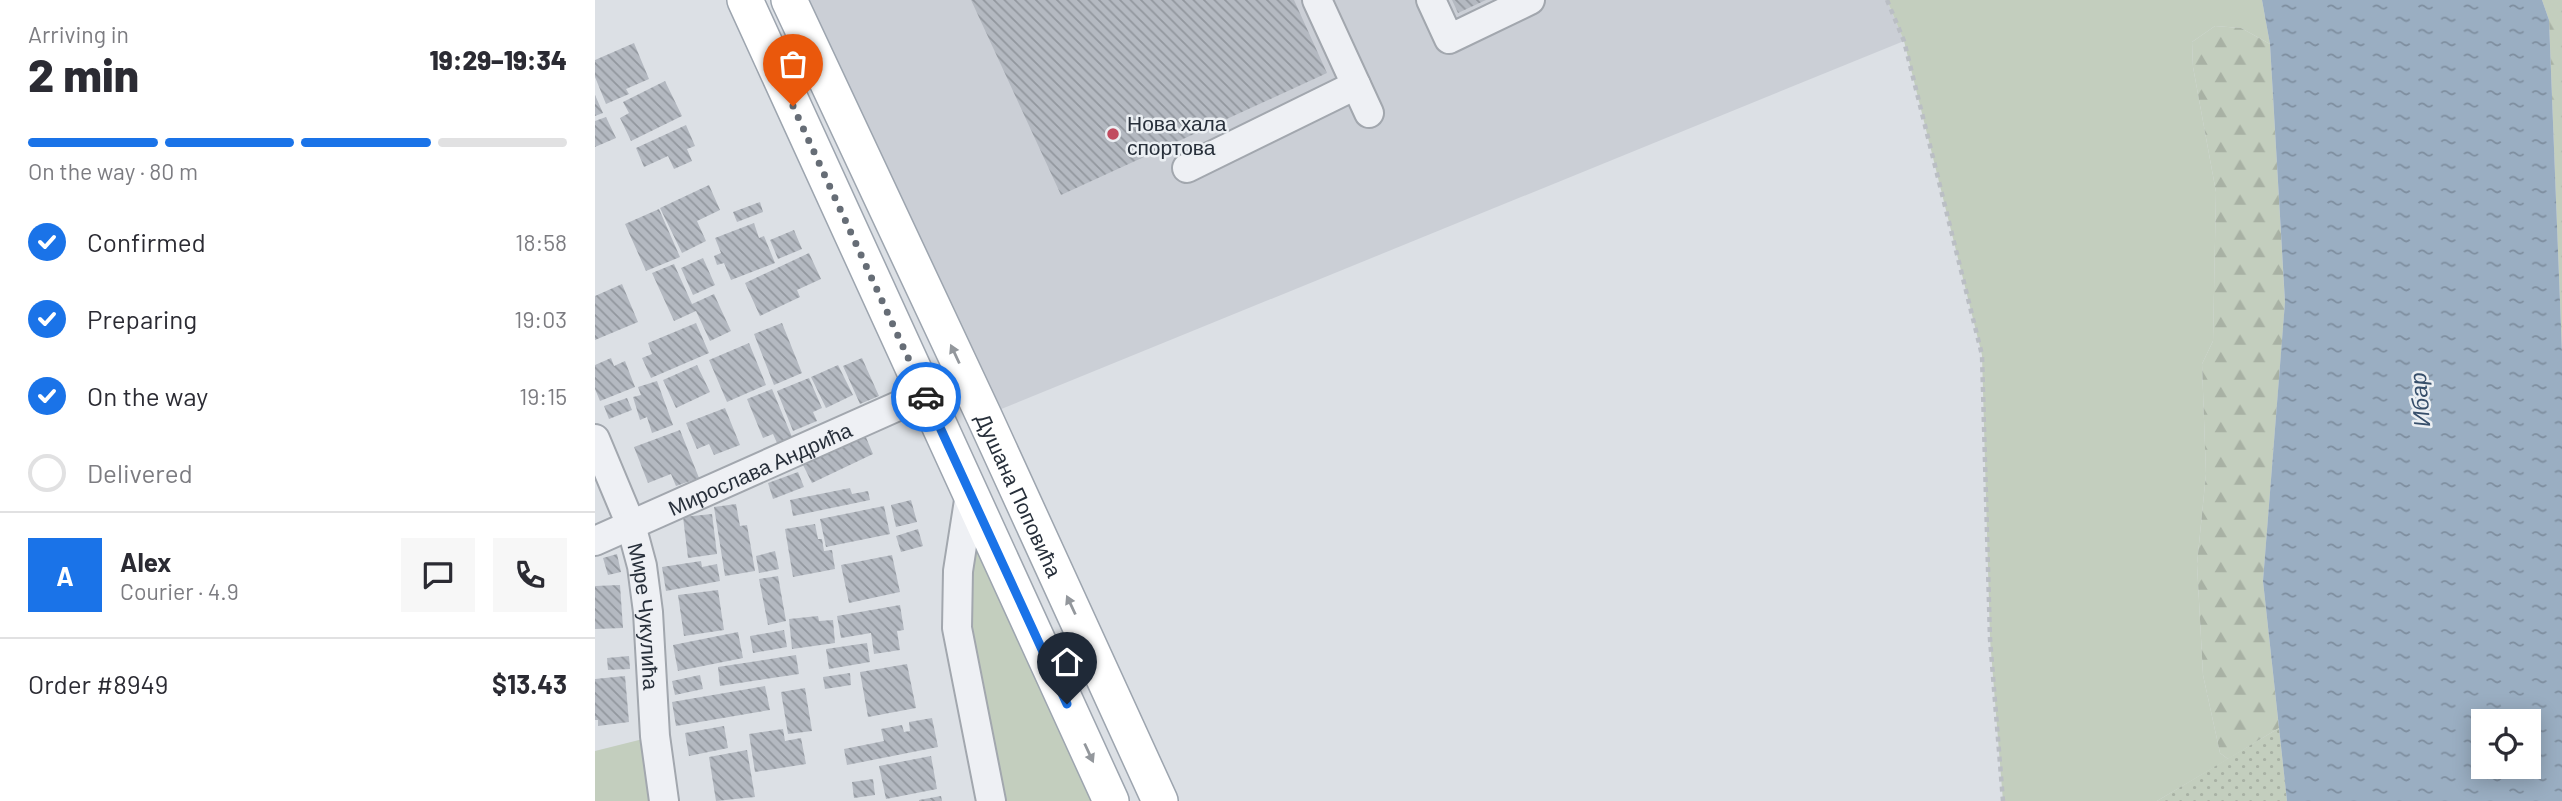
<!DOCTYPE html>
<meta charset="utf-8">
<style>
body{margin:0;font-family:Barlow,sans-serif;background:#f7f7f7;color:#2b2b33;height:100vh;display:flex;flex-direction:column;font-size:26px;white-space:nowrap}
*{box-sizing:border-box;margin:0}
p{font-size:23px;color:#7c7c81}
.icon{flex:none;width:38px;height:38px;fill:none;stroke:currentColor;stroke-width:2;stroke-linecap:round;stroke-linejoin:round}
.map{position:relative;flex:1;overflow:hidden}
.sheet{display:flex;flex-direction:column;background:#fff;width:595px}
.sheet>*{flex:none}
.buttons{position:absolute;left:1876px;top:709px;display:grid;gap:14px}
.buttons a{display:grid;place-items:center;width:70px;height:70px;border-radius:0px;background:#fff;box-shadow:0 4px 18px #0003;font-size:35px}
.pin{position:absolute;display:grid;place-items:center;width:60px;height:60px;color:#fff;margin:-72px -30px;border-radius:50% 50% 50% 0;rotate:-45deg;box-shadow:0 0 7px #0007}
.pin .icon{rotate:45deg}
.courier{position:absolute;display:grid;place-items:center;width:70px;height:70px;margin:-35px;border:5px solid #1a73e8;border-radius:50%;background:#fff;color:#222;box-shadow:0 2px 9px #0007}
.summary em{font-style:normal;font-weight:800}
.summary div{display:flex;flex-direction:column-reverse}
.summary{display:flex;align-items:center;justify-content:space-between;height:119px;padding:0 28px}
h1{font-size:46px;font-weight:800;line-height:52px}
.bar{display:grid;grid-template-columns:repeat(4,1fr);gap:10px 7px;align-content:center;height:84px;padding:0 28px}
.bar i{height:9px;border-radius:5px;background:#e1e1e2}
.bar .selected{background:#1a73e8}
.bar p{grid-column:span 4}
.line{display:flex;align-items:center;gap:18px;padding:0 28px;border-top:2px solid #e1e1e2}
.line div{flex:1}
.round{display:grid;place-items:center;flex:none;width:74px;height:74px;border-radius:0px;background:#f7f7f7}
ol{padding:0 28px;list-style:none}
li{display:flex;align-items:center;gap:21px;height:77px}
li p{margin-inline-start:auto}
li .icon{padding:7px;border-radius:50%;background:#1a73e8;color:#fff;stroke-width:4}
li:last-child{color:#7c7c81}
li i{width:38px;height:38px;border:4px solid #e1e1e2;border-radius:50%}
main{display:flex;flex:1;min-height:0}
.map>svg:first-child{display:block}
</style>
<main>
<section class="sheet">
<div class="summary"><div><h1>2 min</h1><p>Arriving in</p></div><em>19:29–19:34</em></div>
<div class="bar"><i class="selected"></i><i class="selected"></i><i class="selected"></i><i></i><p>On the way · 80 m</p></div>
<ol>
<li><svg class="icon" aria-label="check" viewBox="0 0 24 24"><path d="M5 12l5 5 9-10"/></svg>Confirmed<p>18:58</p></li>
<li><svg class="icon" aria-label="check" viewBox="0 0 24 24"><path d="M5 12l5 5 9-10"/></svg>Preparing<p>19:03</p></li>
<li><svg class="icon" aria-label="check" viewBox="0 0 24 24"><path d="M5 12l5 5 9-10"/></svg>On the way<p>19:15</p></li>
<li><i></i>Delivered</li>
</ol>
<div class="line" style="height:126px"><b class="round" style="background:#1a73e8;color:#fff">A</b><div><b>Alex</b><p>Courier · 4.9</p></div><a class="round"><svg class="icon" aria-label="chat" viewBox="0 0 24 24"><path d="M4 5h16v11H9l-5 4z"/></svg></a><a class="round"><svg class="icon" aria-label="phone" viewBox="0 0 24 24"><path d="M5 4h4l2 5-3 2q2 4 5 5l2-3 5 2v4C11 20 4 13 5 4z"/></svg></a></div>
<div class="line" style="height:91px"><div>Order #8949</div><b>$13.43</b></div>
</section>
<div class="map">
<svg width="1967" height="801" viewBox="0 0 1967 801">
<defs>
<pattern id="forest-firs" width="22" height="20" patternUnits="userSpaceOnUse" patternTransform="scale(1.75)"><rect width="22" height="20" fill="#c3cebe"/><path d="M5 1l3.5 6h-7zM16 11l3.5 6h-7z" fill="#a8b1a4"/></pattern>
<pattern id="park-dots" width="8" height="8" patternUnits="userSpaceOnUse" patternTransform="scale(1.75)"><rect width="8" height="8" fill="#c3cebe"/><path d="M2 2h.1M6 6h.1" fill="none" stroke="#a8b1a4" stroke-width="1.8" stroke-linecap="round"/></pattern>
<pattern id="water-ripples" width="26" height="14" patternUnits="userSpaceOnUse" patternTransform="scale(1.75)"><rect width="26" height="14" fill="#9aaec2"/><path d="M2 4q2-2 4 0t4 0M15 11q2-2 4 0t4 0" fill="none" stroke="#7e8e9f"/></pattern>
<pattern id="building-back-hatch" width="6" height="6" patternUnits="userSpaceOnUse" patternTransform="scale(1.75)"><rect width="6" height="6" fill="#b4b9c1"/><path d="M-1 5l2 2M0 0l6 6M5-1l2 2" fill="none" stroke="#92979e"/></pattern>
</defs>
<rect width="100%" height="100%" fill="#dce0e5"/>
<!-- built -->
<path fill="#cbcfd6" d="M195,0H1292L1309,41L389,416Z"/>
<!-- grass -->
<path fill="#c3cebe" d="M1292,0H1667L1675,44L1646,28L1620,26L1597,42L1598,67L1621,192L1618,341L1607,364L1611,474L1602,564L1608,675L1625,753L1633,759L1562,801H1408L1395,639L1387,355L1309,41Z
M375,494L516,801H396L366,658Z
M60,736L69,801H0V751Z"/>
<!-- forest -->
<path fill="url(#forest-firs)" d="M1947,0H1967V353L1954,20Z
M1620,26L1646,28L1675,44L1690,303L1668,581L1684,728L1633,759L1625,753L1608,675L1602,564L1611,474L1607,364L1618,341L1621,192L1598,67L1597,42Z"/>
<!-- park -->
<path fill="url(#park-dots)" d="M1684,728L1692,801H1562Z"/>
<!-- water -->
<path fill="url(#water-ripples)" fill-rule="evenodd" d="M1667,0H1947L1954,20L1967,353V801H1692L1668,581L1690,302L1675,44ZM1888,721H1934V766H1888Z"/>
<!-- building -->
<path fill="url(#building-back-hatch)" d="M376,0H699L732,73L466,195Z
M857,0H891L863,13Z
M39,43L54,79L31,89L34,94L11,104L0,77V60Z
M70,81L87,116L36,141L25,118L34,113L28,102Z
M0,95L8,113L0,116Z
M11,117L21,138L0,147V121Z
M91,125L100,146L92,149L97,161L79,169L73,156L49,167L41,148Z
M114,185L125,210L102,221L111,241L87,253L65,208Z
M165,202L168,212L142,222L138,212Z
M64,209L85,257L51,271L30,224Z
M159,223L164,238L169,236L180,263L136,280L129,263L122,265L119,256L126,253L120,238Z
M199,230L207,249L183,259L175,240Z
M214,253L226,279L202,290L205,297L165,316L150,283Z
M108,258L120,285L98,295L86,268Z
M79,264L97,304L119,294L136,331L115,341L101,311L79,321L57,273Z
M27,284L43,322L0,340V296Z
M101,323L114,353L56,378L47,358L57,354L53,343Z
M187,323L207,373L179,385L159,334Z
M154,343L171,385L132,402L114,360Z
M16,358L19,366L30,361L40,387L5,401L0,389V365Z
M267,358L284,396L265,404L248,366Z
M102,365L115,392L81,408L68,380Z
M243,365L258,395L231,408L216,377Z
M214,378L227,408L218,412L222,421L198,431L182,391Z
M62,381L78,425L57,433L52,417L45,420L38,397L46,395L43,387Z
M177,389L197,437L182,443L178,434L168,438L152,399Z
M32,398L37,410L14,419L9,406Z
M130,408L145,445L119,455L114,444L102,449L91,423Z
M85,430L104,478L81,486L76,474L53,483L39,447Z
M270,435L278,454L217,483L208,465Z
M203,472L209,487L178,499L173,483Z
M255,488L257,494L273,491L275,500L198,516L195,500Z
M316,500L322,522L301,527L296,505Z
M141,504L145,526L152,525L160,571L130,576L119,507Z
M289,506L295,534L231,547L225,519Z
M117,514L122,554L93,558L88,517Z
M220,524L223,539H227L229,551L237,550L240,569L198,577L190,529Z
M323,529L328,546L306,552L301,536Z
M180,551L184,569L164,573L161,556Z
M22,554L26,572L13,575L8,558Z
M297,555L305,592L254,603L246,565Z
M106,561L107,567L122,564L125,581L71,591L67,567Z
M183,576L191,621L173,625L164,579Z
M25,585L28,628L0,629V586Z
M123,590L129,630L89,636L83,595Z
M305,605L309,630L302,631L305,650L279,654L276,633L246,638L242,616Z
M223,616L224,621L238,620L240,643L197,649L194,619Z
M189,630L192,647L158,653L155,636Z
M143,632L148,658L83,671L78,645Z
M272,643L275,662L234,669L231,649Z
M201,655L204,674L125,686L123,667Z
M34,656L35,669L13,670L12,658Z
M312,664L321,708L273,717L265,672Z
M255,673L256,685L230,689L228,677Z
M105,675L108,689L80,695L77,681Z
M30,676L34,722L3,726V720H0V679Z
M170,686L175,710L81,726L77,702Z
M210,688L217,731L193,734L186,692Z
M337,718L343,747L252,765L249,749L289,741L286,729L307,725L309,732L315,731L314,722Z
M129,726L133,748L94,756L90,733Z
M188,729L190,741L206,738L211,764L160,772L154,734Z
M152,750L160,797L121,801L114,757Z
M336,756L342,789L291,799L284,766Z
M278,779L280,795L259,798L257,782Z
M346,796L347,801H324V800Z"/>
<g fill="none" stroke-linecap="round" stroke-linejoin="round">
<!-- minor casing -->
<g stroke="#a2a7ae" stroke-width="32">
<g id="minor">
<path d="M722,0L774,113"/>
<path d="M836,0L854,39L935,0"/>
<path d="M592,168L761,85"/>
<path id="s1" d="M0,439L36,525L47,566L53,612L60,736L69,801"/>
<path d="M375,494L363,571L362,628L396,801"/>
<path id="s2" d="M0,541L330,394"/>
</g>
</g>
<!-- major casing -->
<g stroke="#9da5af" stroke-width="38">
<g id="major">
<path d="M150,0L516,801"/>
<path id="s3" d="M194,0L389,416L565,801"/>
</g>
</g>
<!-- path -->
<path stroke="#babec4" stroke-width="4.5" stroke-dasharray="5 5" stroke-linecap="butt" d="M1292,0L1309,41L1387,355L1395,639L1408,801"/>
<!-- minor -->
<use href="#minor" stroke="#eef0f4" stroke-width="28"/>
<!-- major -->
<use href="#major" stroke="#fff" stroke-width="35"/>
</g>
<!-- one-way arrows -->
<defs><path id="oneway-solid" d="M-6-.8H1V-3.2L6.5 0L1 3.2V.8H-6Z" transform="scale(1.75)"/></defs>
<g fill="#93979c">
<use href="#oneway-solid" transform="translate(360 354) rotate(-115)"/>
<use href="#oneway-solid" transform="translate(476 605) rotate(-115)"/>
<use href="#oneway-solid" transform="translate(494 753) rotate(65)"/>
</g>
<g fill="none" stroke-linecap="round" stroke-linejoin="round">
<!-- done -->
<path stroke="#666d76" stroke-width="7" stroke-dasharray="0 12.6" d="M198,106L331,397"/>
<!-- route -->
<path stroke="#1a73e8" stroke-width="9" d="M331,397L472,704"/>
</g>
<!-- markers -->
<circle fill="#c14b5f" stroke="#ebeff3" stroke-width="2.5" cx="518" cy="134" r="7"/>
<g text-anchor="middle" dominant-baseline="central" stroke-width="5" stroke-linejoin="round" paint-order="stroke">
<!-- poi labels -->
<g font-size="21" fill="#272f3a" stroke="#ebeff3" text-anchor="start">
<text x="532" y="122">Нова хала<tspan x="532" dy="24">спортова</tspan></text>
</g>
<!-- street labels -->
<g font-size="21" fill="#272f3a" stroke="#ebeff3">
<text stroke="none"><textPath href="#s2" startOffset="180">Мирослава Андрића</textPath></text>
<text stroke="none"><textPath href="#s3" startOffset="546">Душана Поповића</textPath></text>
<text stroke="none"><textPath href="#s1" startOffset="186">Мире Чукулића</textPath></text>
</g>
<!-- water labels -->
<g font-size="23" font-style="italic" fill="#364e6a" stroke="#ebeff3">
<text transform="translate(1824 400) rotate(-95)">Ибар</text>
</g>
</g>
</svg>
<div class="buttons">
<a><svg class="icon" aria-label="locate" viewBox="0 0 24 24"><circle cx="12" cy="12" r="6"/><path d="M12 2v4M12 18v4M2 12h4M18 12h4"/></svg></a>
</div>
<div class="pin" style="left:198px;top:106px;background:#ea580c"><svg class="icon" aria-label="bag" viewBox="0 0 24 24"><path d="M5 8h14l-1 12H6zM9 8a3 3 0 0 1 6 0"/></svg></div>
<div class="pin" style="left:472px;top:704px;background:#1f2937"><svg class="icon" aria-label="home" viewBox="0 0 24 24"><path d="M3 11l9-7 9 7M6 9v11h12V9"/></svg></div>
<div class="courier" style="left:331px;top:397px"><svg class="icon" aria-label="car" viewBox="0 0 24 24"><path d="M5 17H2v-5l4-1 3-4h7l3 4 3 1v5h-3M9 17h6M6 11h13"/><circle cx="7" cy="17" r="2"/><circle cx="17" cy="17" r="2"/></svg></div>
</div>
</main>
